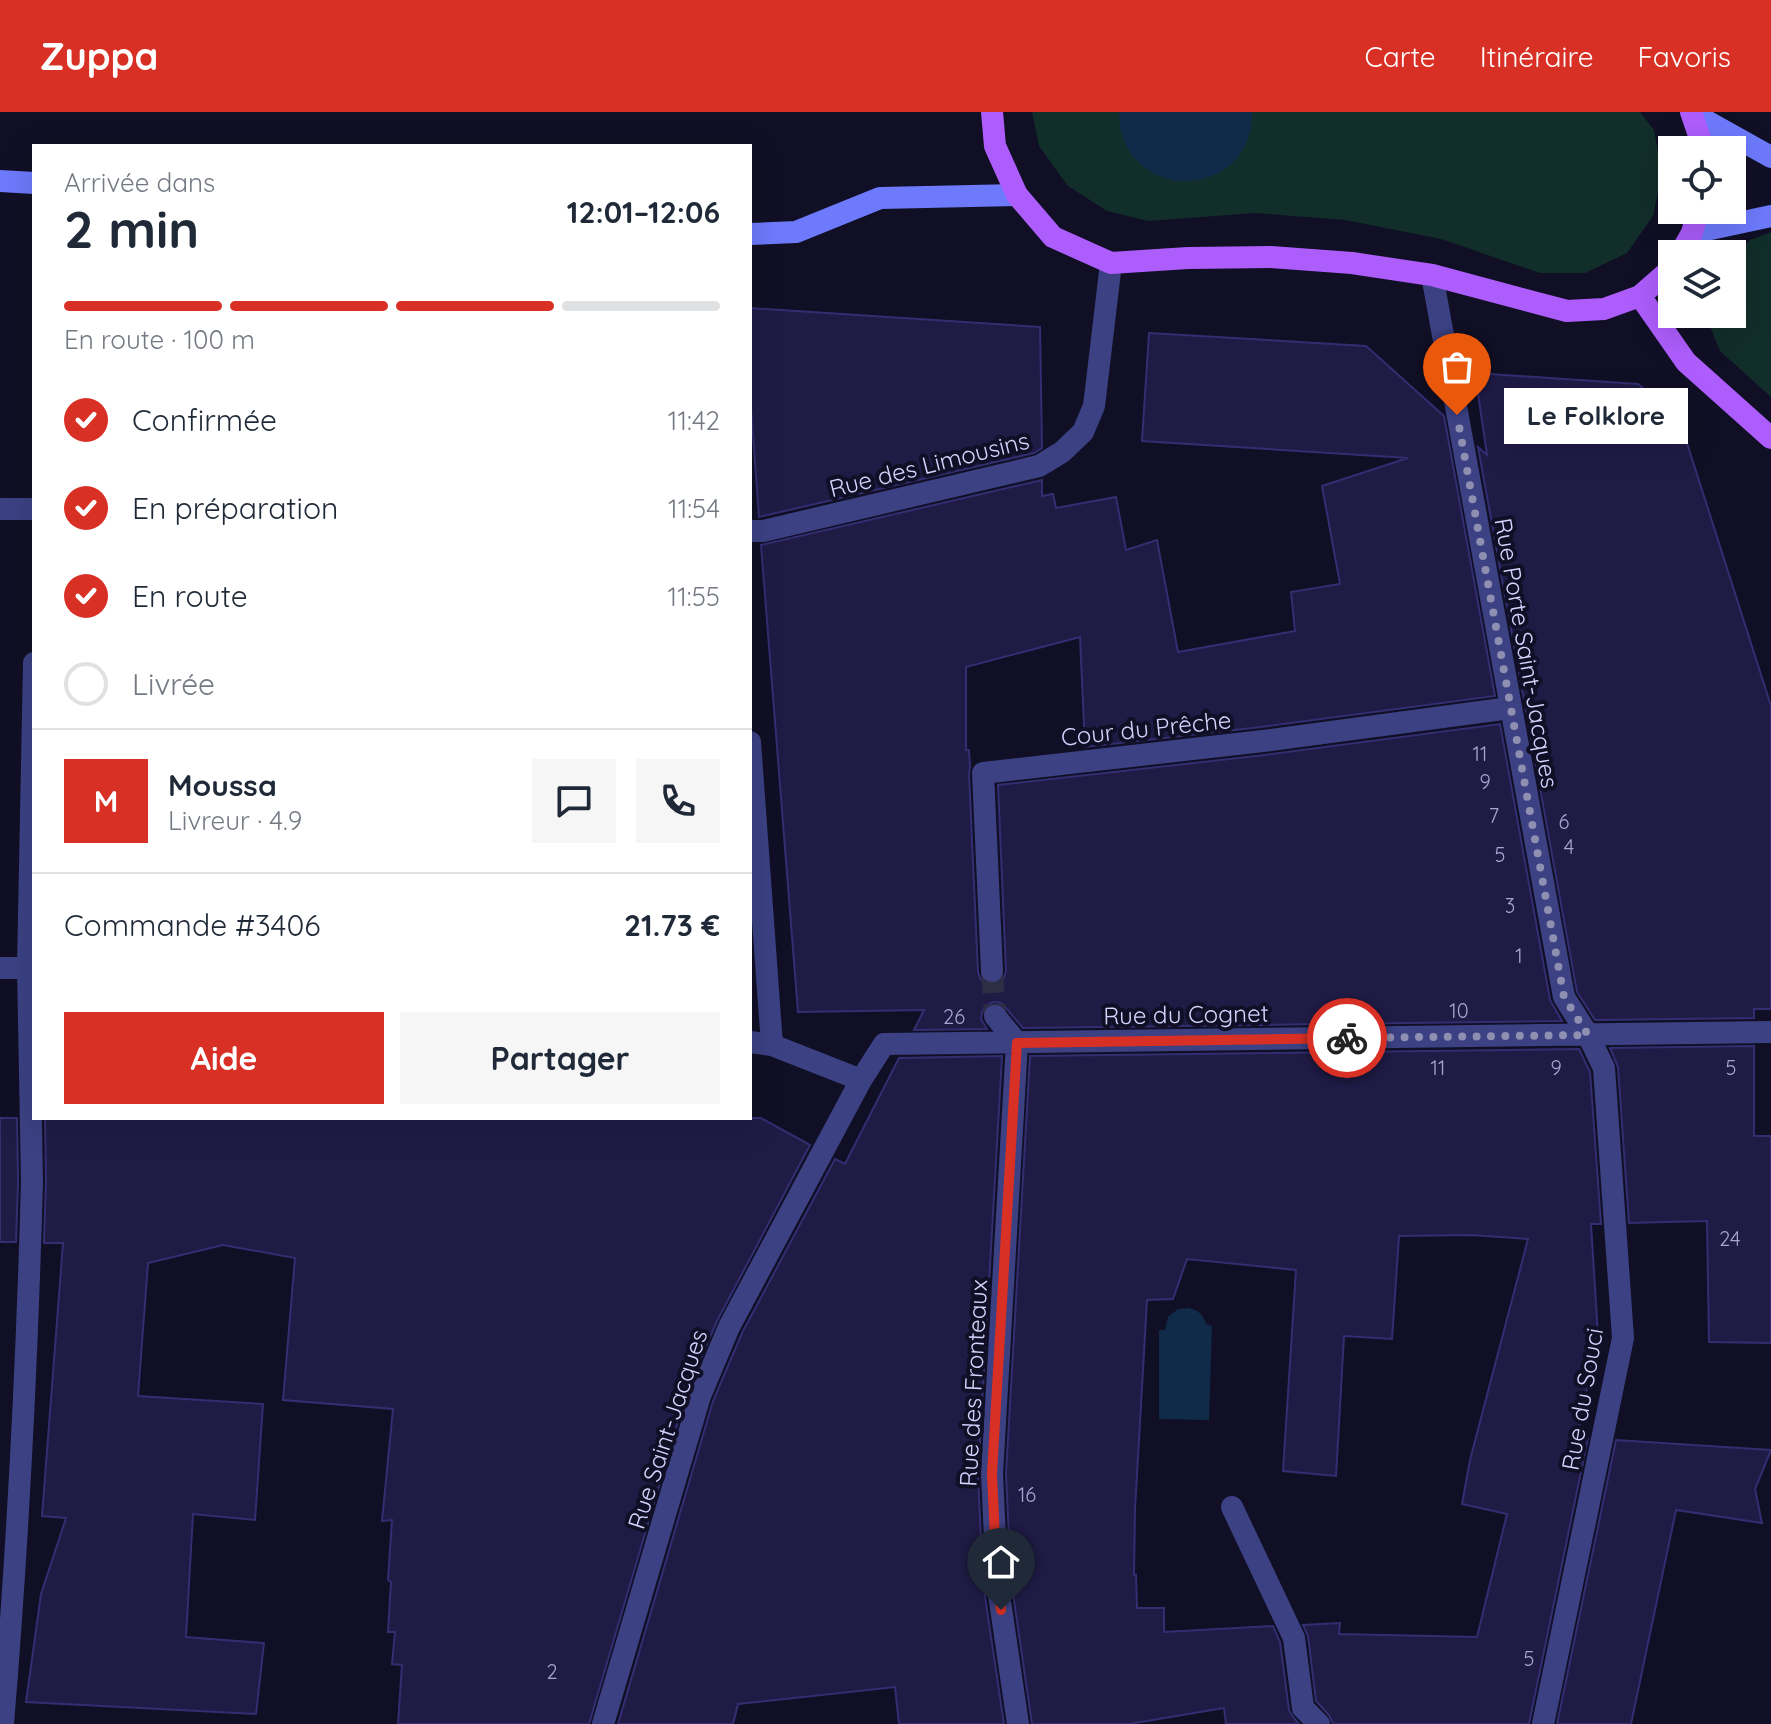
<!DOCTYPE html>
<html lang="fr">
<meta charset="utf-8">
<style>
body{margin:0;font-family:Quicksand,sans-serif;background:#f6f6f7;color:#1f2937;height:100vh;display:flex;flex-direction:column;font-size:30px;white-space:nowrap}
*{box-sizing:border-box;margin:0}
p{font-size:26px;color:#747a83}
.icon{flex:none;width:44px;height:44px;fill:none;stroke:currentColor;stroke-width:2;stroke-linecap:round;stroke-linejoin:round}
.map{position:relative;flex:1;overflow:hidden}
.drawer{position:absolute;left:32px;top:32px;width:720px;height:976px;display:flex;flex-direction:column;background:#fff;border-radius:0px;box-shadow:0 8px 32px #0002}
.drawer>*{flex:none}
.controls{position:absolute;left:1658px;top:24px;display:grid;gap:16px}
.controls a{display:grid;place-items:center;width:88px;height:88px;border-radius:0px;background:#fff;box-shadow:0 8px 32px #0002;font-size:40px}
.pin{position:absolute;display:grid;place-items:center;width:68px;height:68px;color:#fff;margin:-82px -34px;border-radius:50% 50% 50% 0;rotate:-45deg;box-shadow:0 0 8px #0007}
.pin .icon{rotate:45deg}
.courier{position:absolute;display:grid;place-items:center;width:80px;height:80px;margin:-40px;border:6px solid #d93025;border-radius:50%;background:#fff;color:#222;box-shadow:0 2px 10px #0007}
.bubble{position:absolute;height:56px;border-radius:0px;background:#fff;box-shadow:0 8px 32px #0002;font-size:26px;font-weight:700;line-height:56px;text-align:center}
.head em{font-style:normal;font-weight:700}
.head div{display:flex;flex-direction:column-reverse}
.head{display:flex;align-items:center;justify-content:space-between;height:136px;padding:0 32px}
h1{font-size:52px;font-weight:700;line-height:60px}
.bar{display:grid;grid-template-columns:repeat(4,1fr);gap:12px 8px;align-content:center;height:96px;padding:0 32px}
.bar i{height:10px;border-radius:6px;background:#e0e1e3}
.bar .active{background:#d93025}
.bar p{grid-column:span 4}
.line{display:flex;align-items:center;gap:20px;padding:0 32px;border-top:2px solid #e0e1e3}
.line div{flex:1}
.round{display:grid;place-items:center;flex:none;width:84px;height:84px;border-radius:0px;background:#f6f6f7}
ol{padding:0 32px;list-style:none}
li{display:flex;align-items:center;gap:24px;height:88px}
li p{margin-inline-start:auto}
li .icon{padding:8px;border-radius:50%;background:#d93025;color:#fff;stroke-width:4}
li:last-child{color:#747a83}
li i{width:44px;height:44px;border:4px solid #e0e1e3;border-radius:50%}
.action{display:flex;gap:16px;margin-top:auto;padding:16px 32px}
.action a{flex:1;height:92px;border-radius:0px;background:#d93025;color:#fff;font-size:32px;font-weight:700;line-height:92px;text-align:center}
.action a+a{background:#f6f6f7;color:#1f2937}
header{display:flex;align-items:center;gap:48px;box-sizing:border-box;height:112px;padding:0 40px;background:#d93025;color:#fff}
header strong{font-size:38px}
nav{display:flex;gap:44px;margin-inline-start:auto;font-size:28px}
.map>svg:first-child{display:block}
</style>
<header>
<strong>Zuppa</strong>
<nav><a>Carte</a><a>Itinéraire</a><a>Favoris</a></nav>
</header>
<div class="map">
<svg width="1771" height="1612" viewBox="0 0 1771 1612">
<rect width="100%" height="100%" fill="#100f25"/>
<!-- green -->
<path fill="#122e2a" d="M1032,0H1640L1654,18L1662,61L1653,104L1627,141L1585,161H1540L1441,127L1345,108L1255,101L1148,109L1107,99L1068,74L1039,34Z
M1771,120V285L1720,239L1709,212V202H1732V145L1750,128Z"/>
<!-- water -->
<path fill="#0f2b49" d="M1119,0H1252C1253,91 1120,93 1119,0Z
M1189,1196C1199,1199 1203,1202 1206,1212L1212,1214L1209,1308L1159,1307V1218H1165L1168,1205L1178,1197Z"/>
<!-- building -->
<path fill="#1f1b45" stroke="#332e71" stroke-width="2" d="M750,196L1040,215L1042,336L1034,341L759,405L750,282Z
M1149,221L1366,234L1444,304L1495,584L1261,615L1085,635L1080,525L966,555V638H969L970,655L969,662L978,860L980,866L986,872L993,873L999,871L1004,866L1006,859L998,673L1265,643L1500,612L1550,888L1562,909L1023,916L1005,895L1001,891L994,890L987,893L982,900L981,907L987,917L914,918L924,898L798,900L761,433L1042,368V384L1053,382L1056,396L1116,385L1126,438L1157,428L1178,540L1295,519L1291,480L1340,472L1322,374L1408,346L1142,329Z
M1475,261L1638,272L1679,306L1771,594V897H1754V906L1595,908L1577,880L1478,335L1487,343Z
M1754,934V1024H1771V1231L1709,1230L1707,1109L1629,1111L1618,955L1610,936Z
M1579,937L1590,960L1601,1112H1591L1598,1224L1577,1325L1588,1326L1529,1612H1333L1329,1603L1316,1589L1308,1524L1303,1513L1340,1511L1339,1522L1477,1525L1507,1402L1462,1392L1470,1348L1528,1127L1471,1123L1399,1124L1392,1227L1344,1224L1336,1364L1283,1359L1296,1158L1187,1147L1173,1187L1147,1188L1135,1397L1134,1463H1136L1137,1496H1164V1520L1273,1514L1280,1530L1289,1598L1293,1605L1299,1612H1226L1224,1596L1129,1612H1032L1011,1468L1006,1362L1030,944Z
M1002,944L978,1363L983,1471L1004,1612H899L895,1575L738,1592L733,1612H618L713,1289L742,1221L835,1047L845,1052L899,946Z
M0,1006H17L18,1070L16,1130H0Z
M45,1006H761L810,1033L717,1209L687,1279L589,1612H398L402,1553L392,1552L395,1520H388L391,1470L388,1468L392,1408L382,1409L393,1297L283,1288L295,1146L223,1133L148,1151L138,1284L263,1292L255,1408L193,1402L186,1525L264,1531L256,1602L26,1590L41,1482L66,1406L42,1404L63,1131H44L46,1070Z
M1616,1328L1771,1338L1755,1377L1762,1411L1676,1398L1631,1612H1557Z"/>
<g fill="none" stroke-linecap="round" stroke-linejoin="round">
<!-- minor-tunnel -->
<path stroke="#2d2d46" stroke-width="22" stroke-dasharray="22 11" stroke-linecap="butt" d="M992,859L995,904"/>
<!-- service -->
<path stroke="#3b4183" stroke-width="22" d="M1232,1395L1294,1526L1303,1596L1319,1612"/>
<!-- pedestrian -->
<path stroke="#3b4183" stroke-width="22" d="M750,630L772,933
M0,856H34
M750,930L772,933L861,968
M32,1070L28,855L34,551"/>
<!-- minor -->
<path stroke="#3b4183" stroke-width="22" d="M1432,163L1564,885L1588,923L1604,956L1623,1226L1543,1612
M0,397H34
M750,419H763L1039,354L1062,340L1083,320L1094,294L1111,151
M992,859L983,661L1263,629L1510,596
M995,904L1017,931L992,1362L997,1469L1018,1612
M3,1612C18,1431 27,1251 32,1070
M603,1612L700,1284L729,1215L861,968L884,932L1771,920"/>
<!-- secondary -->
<path stroke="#6d7afc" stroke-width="22" d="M1692,1L1771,45
M0,69L34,71
M1692,121L1771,104
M750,122L796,120L880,86L1017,83"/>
<!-- primary -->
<path stroke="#ad5dfc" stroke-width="22" d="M992,0L995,34L1017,83L1053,125L1111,151L1188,146L1271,145L1352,151L1432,163L1567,199L1604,197L1640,184L1672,156
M1691,0L1704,38
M1680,142L1692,121L1698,98
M1640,184L1686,250L1771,326"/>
</g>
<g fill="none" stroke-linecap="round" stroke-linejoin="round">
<!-- done -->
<path stroke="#8f8fb2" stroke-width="8" stroke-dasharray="0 14.4" d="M1347,926L1588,923L1564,885L1457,303"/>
<!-- route -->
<path stroke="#d93025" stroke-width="10" d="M1001,1498L997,1469L992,1362L1017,931L1347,926"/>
</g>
<g text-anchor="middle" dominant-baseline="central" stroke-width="8" stroke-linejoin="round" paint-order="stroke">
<!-- number labels -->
<g font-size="20" fill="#a6a6d0">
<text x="1480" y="641">11</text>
<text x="1485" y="669">9</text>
<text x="1494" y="703">7</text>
<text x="1564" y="709">6</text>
<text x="1569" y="734">4</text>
<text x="1500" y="742">5</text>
<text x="1510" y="793">3</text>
<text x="1519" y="843">1</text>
<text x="1459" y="898">10</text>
<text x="954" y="904">26</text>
<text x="1438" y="955">11</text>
<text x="1556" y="955">9</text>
<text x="1731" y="955">5</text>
<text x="1730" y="1126">24</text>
<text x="1027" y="1382">16</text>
<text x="1529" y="1546">5</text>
<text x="552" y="1559">2</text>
</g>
<!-- street labels -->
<g font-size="24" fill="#d3d4fe" stroke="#100f25">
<text transform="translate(929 352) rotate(-14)">Rue des Limousins</text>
<text transform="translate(1527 541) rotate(80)">Rue Porte Saint-Jacques</text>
<text transform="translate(1146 616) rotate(-6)">Cour du Prêche</text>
<text transform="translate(1186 902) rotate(-1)">Rue du Cognet</text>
<text transform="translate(973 1271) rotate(-87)">Rue des Fronteaux</text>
<text transform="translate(1582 1287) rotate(-80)">Rue du Souci</text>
<text transform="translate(667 1317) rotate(-72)">Rue Saint-Jacques</text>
</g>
</g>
</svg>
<div class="controls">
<a><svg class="icon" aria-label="locate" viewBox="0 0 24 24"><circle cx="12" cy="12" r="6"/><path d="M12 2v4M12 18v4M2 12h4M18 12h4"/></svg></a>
<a><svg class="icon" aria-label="layers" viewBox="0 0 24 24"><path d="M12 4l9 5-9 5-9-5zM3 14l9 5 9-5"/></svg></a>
</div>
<div class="pin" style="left:1457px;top:303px;background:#ea580c"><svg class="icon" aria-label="bag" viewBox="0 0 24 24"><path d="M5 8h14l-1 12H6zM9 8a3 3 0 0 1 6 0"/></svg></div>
<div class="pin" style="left:1001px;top:1498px;background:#1f2937"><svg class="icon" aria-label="home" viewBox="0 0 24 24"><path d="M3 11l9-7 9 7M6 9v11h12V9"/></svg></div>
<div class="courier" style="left:1347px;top:926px"><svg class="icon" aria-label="bike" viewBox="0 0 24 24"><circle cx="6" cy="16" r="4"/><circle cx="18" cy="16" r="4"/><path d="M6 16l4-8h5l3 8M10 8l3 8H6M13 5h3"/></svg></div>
<div class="bubble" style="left:1504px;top:276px;width:184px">Le Folklore</div>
<section class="drawer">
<div class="head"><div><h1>2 min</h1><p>Arrivée dans</p></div><em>12:01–12:06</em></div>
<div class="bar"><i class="active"></i><i class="active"></i><i class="active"></i><i></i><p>En route · 100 m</p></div>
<ol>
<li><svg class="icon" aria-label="check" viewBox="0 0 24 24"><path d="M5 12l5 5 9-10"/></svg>Confirmée<p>11:42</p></li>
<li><svg class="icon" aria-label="check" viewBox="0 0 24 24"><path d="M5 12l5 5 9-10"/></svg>En préparation<p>11:54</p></li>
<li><svg class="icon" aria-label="check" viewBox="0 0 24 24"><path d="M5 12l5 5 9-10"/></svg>En route<p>11:55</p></li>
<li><i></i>Livrée</li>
</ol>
<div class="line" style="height:144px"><b class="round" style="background:#d93025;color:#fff">M</b><div><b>Moussa</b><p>Livreur · 4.9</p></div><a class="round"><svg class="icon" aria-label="chat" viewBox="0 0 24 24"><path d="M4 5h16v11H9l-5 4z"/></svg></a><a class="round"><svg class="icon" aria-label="phone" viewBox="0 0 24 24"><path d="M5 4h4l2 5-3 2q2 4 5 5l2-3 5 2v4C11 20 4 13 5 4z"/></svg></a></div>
<div class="line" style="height:104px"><div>Commande #3406</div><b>21.73 €</b></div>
<div class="action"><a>Aide</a><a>Partager</a></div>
</section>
</div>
